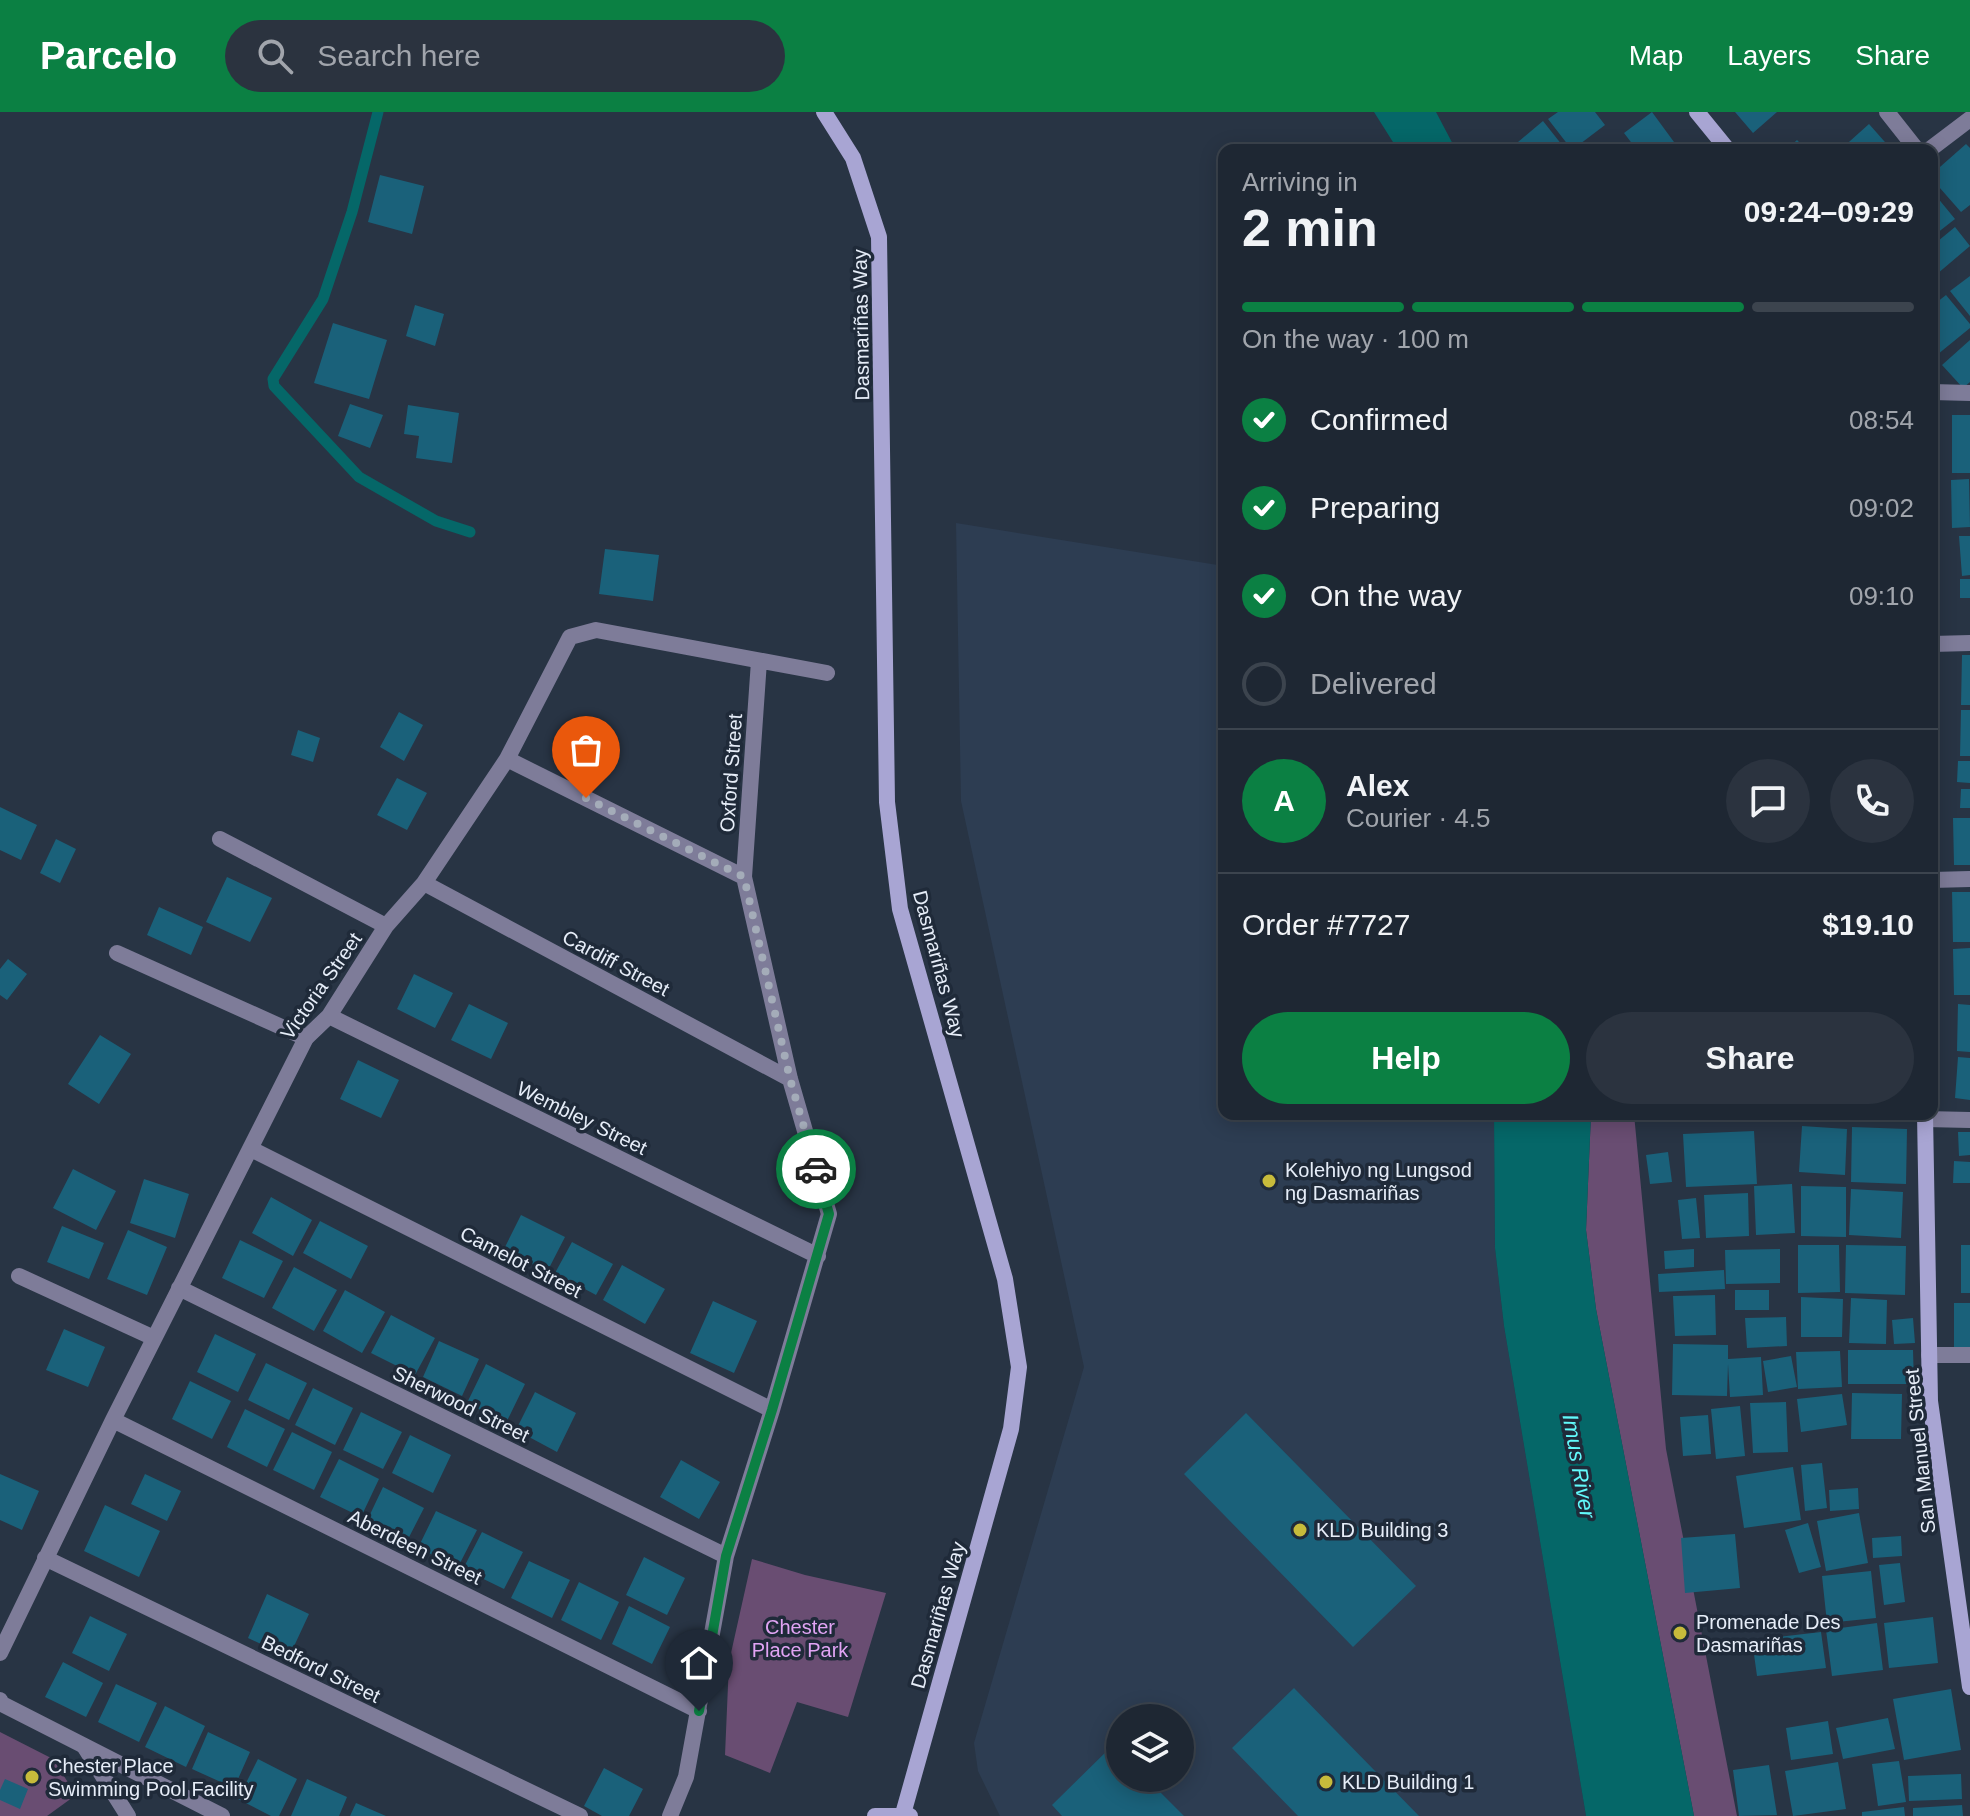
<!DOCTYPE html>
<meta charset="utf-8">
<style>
body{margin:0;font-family:Arial,sans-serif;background:#2b333f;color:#f1f3f6;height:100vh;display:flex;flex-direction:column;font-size:30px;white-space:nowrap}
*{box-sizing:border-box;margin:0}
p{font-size:26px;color:#a1a5ac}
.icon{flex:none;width:44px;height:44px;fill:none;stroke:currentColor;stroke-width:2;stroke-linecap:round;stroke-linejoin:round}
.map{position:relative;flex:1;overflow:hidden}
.details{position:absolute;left:1218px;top:32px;width:720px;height:976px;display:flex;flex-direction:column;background:#1e2733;border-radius:16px;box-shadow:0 4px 20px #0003,0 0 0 2px #3c444e}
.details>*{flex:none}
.buttons{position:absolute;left:1106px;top:1592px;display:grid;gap:16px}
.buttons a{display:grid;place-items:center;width:88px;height:88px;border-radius:50%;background:#1e2733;box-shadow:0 4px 20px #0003,0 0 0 2px #3c444e;font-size:40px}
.pin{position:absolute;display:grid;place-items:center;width:68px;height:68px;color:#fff;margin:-82px -34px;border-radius:50% 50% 50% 0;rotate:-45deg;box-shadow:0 0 8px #0007}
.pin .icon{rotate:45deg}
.courier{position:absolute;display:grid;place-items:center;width:80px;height:80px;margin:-40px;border:6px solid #0b8043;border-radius:50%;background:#fff;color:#222;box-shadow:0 2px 10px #0007}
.head em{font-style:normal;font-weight:600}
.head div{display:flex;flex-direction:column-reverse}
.head{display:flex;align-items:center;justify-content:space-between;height:136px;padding:0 24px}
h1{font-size:52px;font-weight:600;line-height:60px}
.bar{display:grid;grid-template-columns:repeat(4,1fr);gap:12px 8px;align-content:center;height:96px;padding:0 24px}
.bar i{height:10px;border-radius:6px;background:#3c444e}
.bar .selected{background:#0b8043}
.bar p{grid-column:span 4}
.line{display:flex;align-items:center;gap:20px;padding:0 24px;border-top:2px solid #3c444e}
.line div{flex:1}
.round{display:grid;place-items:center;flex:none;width:84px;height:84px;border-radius:42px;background:#2b333f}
ol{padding:0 24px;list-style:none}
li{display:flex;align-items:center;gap:24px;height:88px}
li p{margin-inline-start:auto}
li .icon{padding:8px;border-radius:50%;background:#0b8043;color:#fff;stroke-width:4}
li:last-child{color:#a1a5ac}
li i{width:44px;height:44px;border:4px solid #3c444e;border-radius:50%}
.cta{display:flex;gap:16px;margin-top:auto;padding:16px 24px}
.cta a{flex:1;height:92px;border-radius:48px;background:#0b8043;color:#fff;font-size:32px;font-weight:600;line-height:92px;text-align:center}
.cta a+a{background:#2b333f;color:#f1f3f6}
header{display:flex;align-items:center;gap:48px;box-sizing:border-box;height:112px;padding:0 40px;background:#0b8043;color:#fff}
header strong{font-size:38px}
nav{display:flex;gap:44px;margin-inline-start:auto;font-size:28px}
.search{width:560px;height:72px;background:#2b333f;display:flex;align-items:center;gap:20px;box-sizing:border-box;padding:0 28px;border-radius:44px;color:#a1a5ac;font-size:30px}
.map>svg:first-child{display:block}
</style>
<header>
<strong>Parcelo</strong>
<div class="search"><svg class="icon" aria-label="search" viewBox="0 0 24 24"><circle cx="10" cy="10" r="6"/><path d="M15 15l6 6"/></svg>Search here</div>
<nav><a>Map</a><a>Layers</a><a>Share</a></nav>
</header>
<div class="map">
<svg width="1970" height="1704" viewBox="0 0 1970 1704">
<rect width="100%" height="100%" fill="#283444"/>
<!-- built -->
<path fill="#2d3d52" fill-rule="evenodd" d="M956,411L1224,454V1002H1494L1495,1136L1504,1214L1586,1704H1000L996,1696L978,1659L974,1631L1084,1255L961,689ZM1120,1606H1180V1666H1120Z"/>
<!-- green -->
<path fill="#694d72" d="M1591,1002H1634L1666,1337L1737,1704H1694L1596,1197L1586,1118Z
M752,1447L805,1463L886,1481L848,1605L797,1590L770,1661L725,1643L729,1550Z
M0,1620L53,1647L76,1683L47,1704H0Z"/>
<!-- water -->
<path fill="#056768" d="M1374,0H1436L1456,38H1398Z
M1494,1002H1591L1586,1118L1596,1197L1694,1704H1586L1504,1214L1495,1136Z"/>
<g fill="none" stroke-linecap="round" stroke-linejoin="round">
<!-- stream -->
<path stroke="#056768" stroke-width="11" d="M378,0L352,100L323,187L273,267L274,274L359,365L436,409L470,420"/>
</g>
<!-- building -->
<path fill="#1a617a" d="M1558,0H1595L1605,13L1572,38L1548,7Z
M1652,0L1674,30L1663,38H1637L1624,21Z
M1735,0H1777L1753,21Z
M1543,9L1566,38H1524L1518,30Z
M1869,12L1892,38H1840Z
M1797,28L1807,38H1786Z
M1966,32L1970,36V93L1961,100L1932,67V62Z
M380,63L424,74L412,122L368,110Z
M1932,79L1955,107L1932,125Z
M1955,115L1970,134L1937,162L1932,156V134Z
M1970,164V204L1950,179Z
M1946,183L1970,212V216L1932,247V194Z
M415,193L444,202L435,234L406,224Z
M333,211L387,228L369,287L314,271Z
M1970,228V270L1963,276L1942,253Z
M350,292L383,303L370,336L338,324Z
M408,293L459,301L452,351L416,346L419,324L404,322Z
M1952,303H1970V361H1952Z
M1969,367L1970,415L1952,416L1951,368Z
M1959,424H1970V463L1962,464Z
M605,437L659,443L653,489L599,482Z
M1960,467H1970V486H1960Z
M1962,543H1970V593H1961Z
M1961,598H1970V644H1960Z
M399,600L423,613L404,649L380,635Z
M298,618L320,626L313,650L291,643Z
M1958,649H1970V671L1957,670Z
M397,666L427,681L407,718L377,703Z
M1961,677H1970V696H1960Z
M0,695L37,713L21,748L0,738Z
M1953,706H1970V753H1954Z
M56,727L76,737L60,771L40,761Z
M227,765L272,786L250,830L206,810Z
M1952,780H1970V830H1953Z
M159,795L203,815L191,843L147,823Z
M1970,836V883H1954L1953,837Z
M8,847L27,862L7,888L0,883V857Z
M414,862L453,881L435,916L397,897Z
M469,892L508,911L491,947L451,928Z
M1958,892L1970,893V940L1957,939Z
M100,923L131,942L99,992L68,972Z
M1958,945L1970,946V988L1955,986Z
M358,948L399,968L381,1006L340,987Z
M1802,1014L1847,1017L1845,1063L1799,1060Z
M1852,1015L1907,1017L1906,1072L1851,1070Z
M1754,1019L1757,1072L1686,1075L1683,1022Z
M1958,1020H1970V1043L1959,1044Z
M1668,1040L1672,1070L1650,1072L1646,1043Z
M1954,1049L1970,1050V1071H1953Z
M73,1057L116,1079L96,1118L53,1096Z
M144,1067L189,1082L175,1126L130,1111Z
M1792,1072L1795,1121L1756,1123L1754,1074Z
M1801,1074L1846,1075V1125L1801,1124Z
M1851,1077L1903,1080L1901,1126L1849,1123Z
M1748,1081L1749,1124L1706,1126L1704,1083Z
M271,1085L312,1108L293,1144L252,1121Z
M1696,1086L1700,1126L1682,1127L1678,1088Z
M521,1103L565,1125L547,1160L504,1137Z
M320,1109L368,1134L351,1167L303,1141Z
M62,1114L104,1131L89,1167L47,1150Z
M128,1118L167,1135L147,1183L107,1167Z
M240,1128L283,1149L264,1186L222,1166Z
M572,1130L613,1152L596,1183L555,1161Z
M1798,1133H1839L1840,1180L1798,1181Z
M1846,1133L1906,1134L1905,1183L1845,1181Z
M1961,1133H1970V1181H1961Z
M1694,1137V1155L1665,1157L1664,1139Z
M1780,1137V1171L1726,1172L1725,1138Z
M622,1153L665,1177L645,1212L603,1188Z
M294,1155L337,1178L314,1219L272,1196Z
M1724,1158L1725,1177L1659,1180L1658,1162Z
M345,1178L385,1200L362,1241L323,1219Z
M1735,1178H1769V1198H1735Z
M1715,1183L1716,1223L1675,1224L1673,1184Z
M1801,1185L1843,1187L1842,1225H1801Z
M1851,1186L1887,1188L1886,1232L1849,1231Z
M713,1189L757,1209L734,1261L690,1241Z
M1954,1191H1970V1237H1954Z
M391,1203L435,1226L415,1263L371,1241Z
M1786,1205L1787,1234L1747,1236L1745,1206Z
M1913,1206L1915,1231L1894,1232L1892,1208Z
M64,1217L105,1235L88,1275L46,1258Z
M215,1222L256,1242L238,1280L197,1260Z
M439,1229L479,1247L462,1284L423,1265Z
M1673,1232L1728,1233V1247L1761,1245L1763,1283L1730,1285L1728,1252L1727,1284L1672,1283Z
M1848,1238H1913L1914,1272H1848Z
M1840,1239L1842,1275L1798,1277L1796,1240Z
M1791,1244L1797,1275L1768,1280L1763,1249Z
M266,1251L307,1271L289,1308L248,1288Z
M486,1252L525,1272L506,1311L467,1291Z
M190,1269L231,1289L212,1327L172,1307Z
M313,1276L353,1296L335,1333L295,1313Z
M535,1280L576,1301L557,1340L516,1318Z
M1852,1281L1902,1282L1901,1327H1851Z
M1842,1282L1847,1313L1801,1320L1797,1287Z
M1786,1290L1788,1340L1753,1341L1750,1291Z
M1740,1294L1745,1344L1716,1347L1711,1297Z
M245,1297L285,1317L267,1355L227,1335Z
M361,1300L402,1320L383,1357L343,1338Z
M1246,1301L1416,1474L1353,1535L1184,1362Z
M1708,1303L1711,1342L1683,1344L1680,1305Z
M292,1320L332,1340L314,1378L273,1358Z
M410,1323L451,1343L433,1381L392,1361Z
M339,1347L379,1367L361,1405L320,1385Z
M681,1348L720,1370L699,1407L660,1385Z
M1822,1351L1827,1396L1805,1399L1801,1353Z
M1793,1355L1801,1408L1744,1416L1736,1364Z
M0,1362L39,1379L22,1418L0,1408Z
M145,1362L181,1379L167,1409L131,1392Z
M383,1375L424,1396L405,1433L365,1413Z
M1858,1376L1859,1397L1830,1399L1829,1378Z
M105,1393L160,1419L139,1465L84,1439Z
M436,1399L477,1418L458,1455L418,1436Z
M1859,1401L1868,1451L1826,1459L1817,1409Z
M1808,1411L1821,1455L1799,1461L1785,1418Z
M482,1420L523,1440L504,1477L463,1457Z
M1735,1422L1740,1476L1685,1481L1681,1426Z
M1901,1424L1902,1444L1873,1446L1872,1426Z
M644,1445L685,1466L667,1503L626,1483Z
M529,1449L570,1468L552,1506L511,1486Z
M1900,1451L1905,1490L1884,1493L1879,1453Z
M1871,1459L1876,1506L1827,1511L1822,1464Z
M579,1470L619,1490L601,1528L561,1508Z
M267,1482L309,1502L289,1545L248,1526Z
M629,1494L670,1515L652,1552L612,1532Z
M90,1504L127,1522L109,1559L72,1541Z
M1933,1505L1938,1551L1889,1556L1884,1511Z
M1877,1511L1883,1558L1832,1564L1826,1518Z
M1821,1520L1826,1556L1757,1564L1752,1528Z
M63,1550L103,1571L86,1605L45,1585Z
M116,1572L157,1591L139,1630L98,1610Z
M1294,1576L1419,1704H1298L1232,1636Z
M1951,1577L1961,1638L1904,1648L1893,1587Z
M165,1594L205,1614L186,1655L145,1635Z
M1888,1606L1895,1637L1843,1647L1836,1616Z
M1828,1609L1833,1642L1791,1648L1786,1616Z
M208,1620L250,1640L234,1676L192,1657Z
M1114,1632L1120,1639V1666H1146L1184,1704H1062L1052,1693Z
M258,1647L297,1667L279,1704H271L238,1687Z
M1899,1649L1906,1690L1878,1694L1872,1652Z
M1838,1650L1846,1697L1793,1704L1785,1659Z
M1769,1653L1777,1703L1739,1704L1733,1658Z
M604,1656L643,1677L629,1704H602L584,1694Z
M1961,1662L1962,1687L1909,1689L1908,1664Z
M5,1667L28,1677L20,1697L0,1688V1678Z
M307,1667L347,1685L339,1704H291Z
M356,1691L386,1704H350Z
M1962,1693L1963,1704H1913V1696Z
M1904,1695L1905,1704H1862V1700Z"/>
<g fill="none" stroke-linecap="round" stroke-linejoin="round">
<!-- lane -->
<path stroke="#7e7c99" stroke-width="16" d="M117,841L306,926
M84,1634L128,1704"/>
<!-- street -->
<path stroke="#7e7c99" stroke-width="16" d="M1887,0L1917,38
M1929,38L1970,7
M1932,280L1970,281
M1932,532L1970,531
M507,647L744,765
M220,727L386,814
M1932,768L1970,767
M424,771L790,967
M329,904L818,1144
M1925,1007L1970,1008
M251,1037L772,1298
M19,1164L154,1226
M179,1176L726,1444
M1929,1243H1970
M113,1308L699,1599
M45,1446L580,1704
M0,1541L113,1308L306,926L329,904L386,814L424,771L507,647L570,525L596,518L827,561
M0,1588L2,1592L222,1704
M670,1704L686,1665L726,1444L772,1298L829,1102L790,967L744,765L759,549"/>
<!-- secondary -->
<path stroke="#a8a5d3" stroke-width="16" d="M824,0L853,46L879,125L887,690L900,797L1005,1167L1019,1255L1011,1317L903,1702
M1697,0L1728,38
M1925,1002L1930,1289L1970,1575
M875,1704H910"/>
</g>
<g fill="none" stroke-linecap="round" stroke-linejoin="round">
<!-- done -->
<path stroke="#a4acb9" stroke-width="8" stroke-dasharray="0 14.4" d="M586,686L744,765L790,967L816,1057"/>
<!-- route -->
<path stroke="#0b8043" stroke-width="10" d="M699,1599L726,1444L772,1298L829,1102L816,1057"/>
</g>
<!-- markers -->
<g fill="#c7bb3b" stroke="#1f2a39" stroke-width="3">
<circle cx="1269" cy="1069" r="8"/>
<circle cx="1300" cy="1418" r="8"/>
<circle cx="1680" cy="1521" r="8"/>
<circle cx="32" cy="1665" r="8"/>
<circle cx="1326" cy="1670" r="8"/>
</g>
<g text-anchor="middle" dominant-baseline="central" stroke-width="7" stroke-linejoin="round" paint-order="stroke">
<!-- street labels -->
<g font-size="20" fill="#e6edf8" stroke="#1f2a39">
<text transform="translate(861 213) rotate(-91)">Dasmariñas Way</text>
<text transform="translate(731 661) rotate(-86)">Oxford Street</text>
<text transform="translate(616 851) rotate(28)">Cardiff Street</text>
<text transform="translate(939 852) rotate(75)">Dasmariñas Way</text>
<text transform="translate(321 874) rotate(-55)">Victoria Street</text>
<text transform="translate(582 1006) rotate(26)">Wembley Street</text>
<text transform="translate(521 1150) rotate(27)">Camelot Street</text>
<text transform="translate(461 1292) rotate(26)">Sherwood Street</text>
<text transform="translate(1920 1339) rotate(-96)">San Manuel Street</text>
<text transform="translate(415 1435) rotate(26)">Aberdeen Street</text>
<text transform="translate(938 1503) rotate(-74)">Dasmariñas Way</text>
<text transform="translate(321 1557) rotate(26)">Bedford Street</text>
</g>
<!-- poi labels -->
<g font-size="20" fill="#e6edf8" stroke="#1f2a39" text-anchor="start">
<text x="1285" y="1058">Kolehiyo ng Lungsod<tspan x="1285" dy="23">ng Dasmariñas</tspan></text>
<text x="1316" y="1418">KLD Building 3</text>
<text x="1696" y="1510">Promenade Des<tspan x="1696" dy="23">Dasmariñas</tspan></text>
<text x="48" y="1654">Chester Place<tspan x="48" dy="23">Swimming Pool Facility</tspan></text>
<text x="1342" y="1670">KLD Building 1</text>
</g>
<!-- park labels -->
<g font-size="20" fill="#e1a4f4" stroke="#1f2a39">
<text x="800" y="1515">Chester<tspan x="800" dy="23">Place Park</tspan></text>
</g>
<!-- water labels -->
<g font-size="22" font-style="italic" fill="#62fafb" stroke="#1f2a39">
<text transform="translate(1579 1354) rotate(80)">Imus River</text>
</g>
</g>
</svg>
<div class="buttons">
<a><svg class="icon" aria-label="layers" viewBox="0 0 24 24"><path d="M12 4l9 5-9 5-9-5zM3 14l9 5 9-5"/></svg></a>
</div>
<div class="pin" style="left:586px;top:686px;background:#ea580c"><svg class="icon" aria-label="bag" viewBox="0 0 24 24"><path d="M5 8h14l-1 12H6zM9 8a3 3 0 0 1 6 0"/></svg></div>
<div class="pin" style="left:699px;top:1599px;background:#1f2937"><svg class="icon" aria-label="home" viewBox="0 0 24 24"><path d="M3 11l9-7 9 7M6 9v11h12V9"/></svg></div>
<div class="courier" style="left:816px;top:1057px"><svg class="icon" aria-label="car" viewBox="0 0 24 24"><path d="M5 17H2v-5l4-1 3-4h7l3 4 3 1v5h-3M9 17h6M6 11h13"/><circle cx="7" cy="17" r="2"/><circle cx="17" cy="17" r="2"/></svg></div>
<section class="details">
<div class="head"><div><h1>2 min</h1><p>Arriving in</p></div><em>09:24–09:29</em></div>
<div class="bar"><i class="selected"></i><i class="selected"></i><i class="selected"></i><i></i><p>On the way · 100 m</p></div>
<ol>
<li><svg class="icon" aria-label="check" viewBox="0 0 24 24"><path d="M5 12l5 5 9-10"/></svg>Confirmed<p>08:54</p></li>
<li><svg class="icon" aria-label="check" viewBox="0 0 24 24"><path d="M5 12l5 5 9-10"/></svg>Preparing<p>09:02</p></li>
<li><svg class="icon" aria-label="check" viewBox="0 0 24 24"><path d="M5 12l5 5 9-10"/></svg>On the way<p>09:10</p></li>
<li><i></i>Delivered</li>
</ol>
<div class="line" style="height:144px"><b class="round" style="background:#0b8043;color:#fff">A</b><div><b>Alex</b><p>Courier · 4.5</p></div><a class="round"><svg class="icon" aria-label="chat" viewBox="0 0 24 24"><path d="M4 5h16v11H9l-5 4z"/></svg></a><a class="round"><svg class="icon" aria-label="phone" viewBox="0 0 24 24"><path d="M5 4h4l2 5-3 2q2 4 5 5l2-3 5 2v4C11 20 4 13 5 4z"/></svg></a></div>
<div class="line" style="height:104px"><div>Order #7727</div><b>$19.10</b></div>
<div class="cta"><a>Help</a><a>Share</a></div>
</section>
</div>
